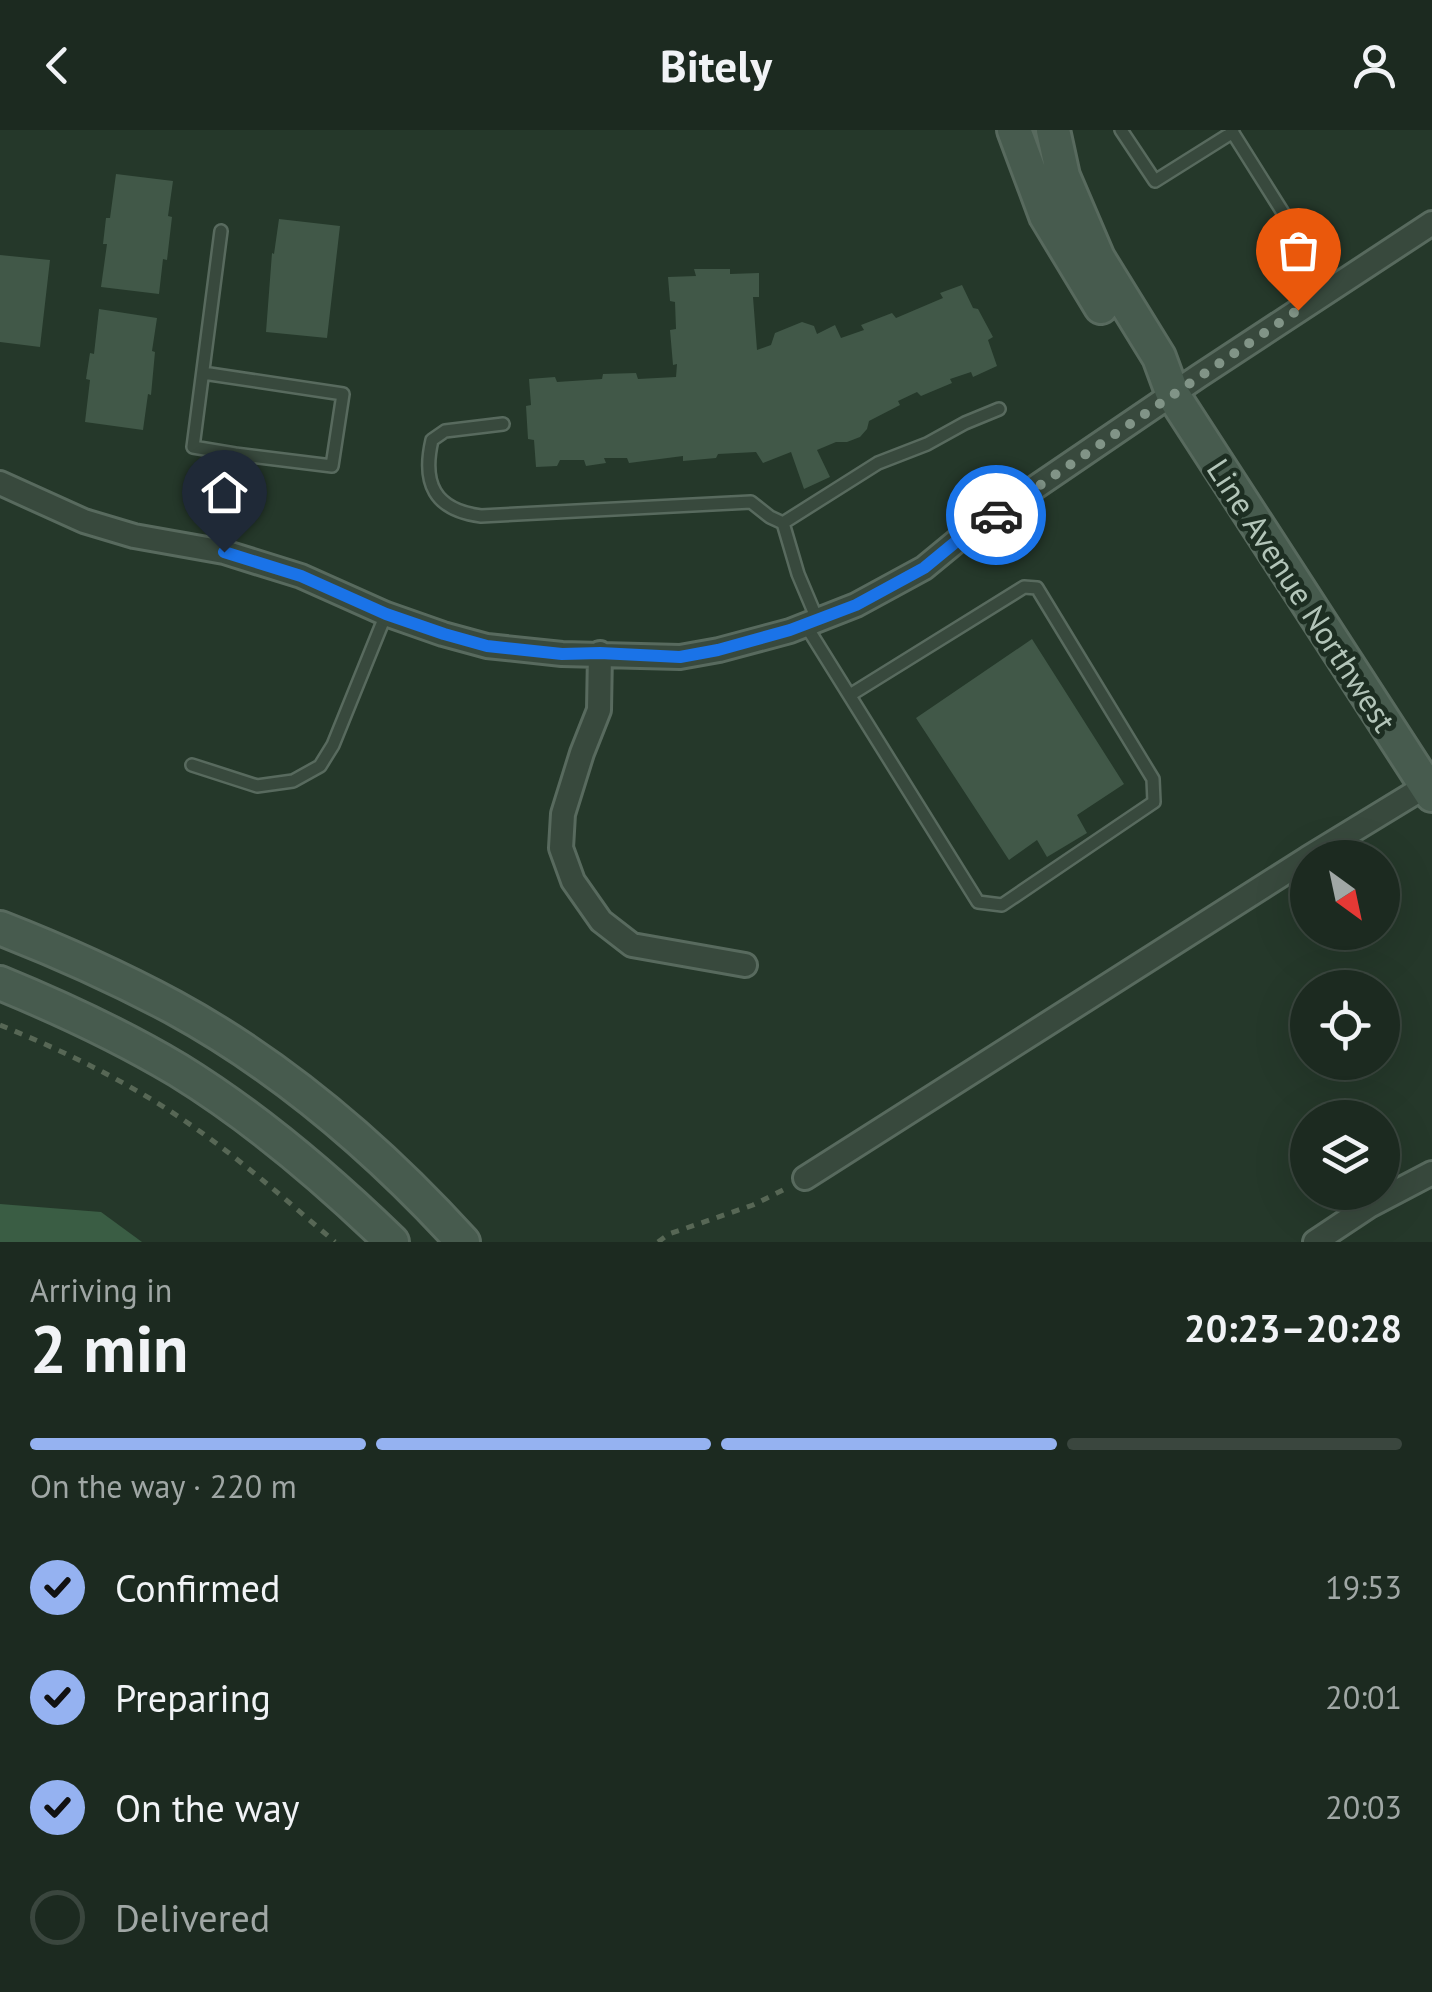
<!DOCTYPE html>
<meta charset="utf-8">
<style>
body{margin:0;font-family:"PT Sans",sans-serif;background:#29362d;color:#f1f3f6;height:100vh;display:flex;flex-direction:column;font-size:38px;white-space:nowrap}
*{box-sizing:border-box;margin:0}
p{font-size:32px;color:#a0a7a5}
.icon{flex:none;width:55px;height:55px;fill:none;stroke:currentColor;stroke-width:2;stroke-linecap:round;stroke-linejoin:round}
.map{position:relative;height:1112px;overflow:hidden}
.drawer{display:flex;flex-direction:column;background:#1c2a20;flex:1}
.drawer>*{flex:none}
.needle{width:65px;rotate:147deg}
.buttons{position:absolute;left:1290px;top:710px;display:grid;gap:20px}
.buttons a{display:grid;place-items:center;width:110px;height:110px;border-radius:50%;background:#1c2a20;box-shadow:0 10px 40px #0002,0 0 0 2px #3a463e;font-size:50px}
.pin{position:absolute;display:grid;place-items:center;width:85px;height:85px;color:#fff;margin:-102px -42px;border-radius:50% 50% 50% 0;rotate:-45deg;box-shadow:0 0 10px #0007}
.pin .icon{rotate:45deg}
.courier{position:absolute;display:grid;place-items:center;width:100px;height:100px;margin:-50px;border:8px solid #1a73e8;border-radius:50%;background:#fff;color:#222;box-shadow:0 2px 12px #0007}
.overview em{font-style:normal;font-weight:800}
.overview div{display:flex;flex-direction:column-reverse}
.overview{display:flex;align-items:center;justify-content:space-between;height:170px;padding:0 30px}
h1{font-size:65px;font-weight:800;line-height:75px}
.bar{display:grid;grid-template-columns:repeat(4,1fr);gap:15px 10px;align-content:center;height:120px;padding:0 30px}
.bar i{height:12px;border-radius:8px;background:#3a463e}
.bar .selected{background:#95b2f1}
.bar p{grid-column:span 4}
ol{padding:0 30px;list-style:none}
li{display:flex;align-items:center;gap:30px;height:110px}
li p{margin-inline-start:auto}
li .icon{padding:10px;border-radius:50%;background:#95b2f1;color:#111;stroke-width:4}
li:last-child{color:#a0a7a5}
li i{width:55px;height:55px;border:5px solid #3a463e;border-radius:50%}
header{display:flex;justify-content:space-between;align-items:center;height:130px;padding:0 30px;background:#1c2a20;font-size:45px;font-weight:800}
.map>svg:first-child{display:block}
</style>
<header><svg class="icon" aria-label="back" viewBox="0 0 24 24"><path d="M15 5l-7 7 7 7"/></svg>Bitely<svg class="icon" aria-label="person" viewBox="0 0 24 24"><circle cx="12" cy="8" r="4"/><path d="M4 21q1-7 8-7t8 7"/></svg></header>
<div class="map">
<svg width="1432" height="1112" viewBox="0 0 1432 1112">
<rect width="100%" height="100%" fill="#25382a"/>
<!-- water -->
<path fill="#3a5d44" d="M0,1074L101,1082L142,1112H0Z"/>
<!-- building -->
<path fill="#415848" d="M116,44L173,51L168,86L172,87L167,130L163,129L159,164L101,157L107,114H103L106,88H110Z
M279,89L340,96L327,208L266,202L272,123L274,124Z
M0,125L50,130L40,217L0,212Z
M694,139H730V144L759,143V167H753L757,220L771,215L775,203L802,192L814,196L817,204L835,195L841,208L864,200L861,195L892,183L896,188L943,168L940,163L962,155L973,178L978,179L993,207L988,210L997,236L973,247L971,242L950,249L952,253L921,266L917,262L898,271L900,275L869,291L867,299L860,307L847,312H836L817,320L830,347L804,359L791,322L763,333L756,322L718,324L716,328L683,331V326L629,333L627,328H604L606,333L586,336L584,330H560L557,336L536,337L534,310L528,309L526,276L531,275L529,249L555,247L557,252L602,249L603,244L636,243L638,249L676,247L677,234L673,235L670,200L676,199L675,172L670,171L668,147L696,146Z
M99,179L157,188L152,221L155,222L151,265L148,264L143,300L85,292L90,250L86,249L90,223L94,224Z
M1032,509L1124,654L1077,685L1087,703L1047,727L1037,710L1009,730L916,588Z"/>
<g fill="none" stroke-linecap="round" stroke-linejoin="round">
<!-- lane casing -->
<g stroke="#586a5e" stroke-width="16">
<path id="lane" d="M1121,0L1155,51L1233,2
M1231,0L1331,159
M221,101L193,317L235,324L224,422
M203,243L343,264L332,336L235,324
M503,294L445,301L432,310C422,353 434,380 481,386L751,372L770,387L783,393
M817,489L798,444L783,393L878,333L927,314L965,293L999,279
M805,494L978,772L1002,775L1154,672L1153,649L1037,458L1024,457L850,565
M192,635L257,656L293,651L320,636L333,615L386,484"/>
</g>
<!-- street casing -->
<g stroke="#586a5e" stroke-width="28">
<path id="street" d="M0,353L84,391L134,406L224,422L301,446L386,484L443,504L487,516L562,524L680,527L719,520L790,501L856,475L924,438L958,410L1199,246L1432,93
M600,523L599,580L582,623L563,684L561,718L573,751L601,791L632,815L745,835
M1308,728L1426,656
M805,1048L1308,728
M1315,1112L1369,1076L1432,1043"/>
</g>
<!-- secondary casing -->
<g stroke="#586a5e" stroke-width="38">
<path id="secondary" d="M1014,0L1046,86L1101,177
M1053,0L1063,46L1098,128L1159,227L1173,265L1432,665
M0,798C59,821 117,847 173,877C283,937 380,1021 463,1112
M0,853C61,878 121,906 178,940C256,988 326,1048 392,1112"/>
</g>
<!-- path -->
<path stroke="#576755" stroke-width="5" stroke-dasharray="8 8" stroke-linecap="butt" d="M0,895C64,921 128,952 185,991C238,1027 286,1070 335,1112
M658,1112L669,1104L753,1075L785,1059"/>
<!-- lane -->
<use href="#lane" stroke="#38493d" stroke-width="11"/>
<!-- street -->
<use href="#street" stroke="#38493d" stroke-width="22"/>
<!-- secondary -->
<use href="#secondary" stroke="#475b4e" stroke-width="32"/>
</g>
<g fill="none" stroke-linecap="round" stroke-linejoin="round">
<!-- done -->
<path stroke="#819487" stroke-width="10" stroke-dasharray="0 18" d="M996,385L1298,180"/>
<!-- route -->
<path stroke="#1a73e8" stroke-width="12" d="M224,422L301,446L386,484L444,504L487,516L562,524L600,523L680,527L718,520L790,500L856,475L924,438L958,410L996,385"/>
</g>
<g text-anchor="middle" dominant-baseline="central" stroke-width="10" stroke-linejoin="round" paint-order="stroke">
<!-- street labels -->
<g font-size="32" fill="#b3c5b9" stroke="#1d2e22">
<text transform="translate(1302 465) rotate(57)">Line Avenue Northwest</text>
</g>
</g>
</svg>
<div class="buttons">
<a><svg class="needle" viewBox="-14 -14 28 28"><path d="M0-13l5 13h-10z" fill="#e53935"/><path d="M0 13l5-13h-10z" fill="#a0a7a5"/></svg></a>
<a><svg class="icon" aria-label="locate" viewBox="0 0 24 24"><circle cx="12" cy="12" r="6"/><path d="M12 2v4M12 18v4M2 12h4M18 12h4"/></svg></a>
<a><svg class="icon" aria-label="layers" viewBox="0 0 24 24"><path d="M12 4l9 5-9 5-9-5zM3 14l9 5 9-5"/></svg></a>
</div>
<div class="pin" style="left:1298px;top:180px;background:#ea580c"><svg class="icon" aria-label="bag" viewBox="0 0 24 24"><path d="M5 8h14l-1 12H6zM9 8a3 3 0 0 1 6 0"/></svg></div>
<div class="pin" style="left:224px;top:422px;background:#1f2937"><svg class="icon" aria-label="home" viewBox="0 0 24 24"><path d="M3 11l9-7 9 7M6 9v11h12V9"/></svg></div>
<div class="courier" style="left:996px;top:385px"><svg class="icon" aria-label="car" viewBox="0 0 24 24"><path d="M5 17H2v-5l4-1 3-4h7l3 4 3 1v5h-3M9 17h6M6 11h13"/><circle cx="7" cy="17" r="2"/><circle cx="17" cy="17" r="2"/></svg></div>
</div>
<section class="drawer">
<div class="overview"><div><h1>2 min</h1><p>Arriving in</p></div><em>20:23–20:28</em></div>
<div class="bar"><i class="selected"></i><i class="selected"></i><i class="selected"></i><i></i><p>On the way · 220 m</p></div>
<ol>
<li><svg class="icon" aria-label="check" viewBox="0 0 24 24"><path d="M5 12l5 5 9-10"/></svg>Confirmed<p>19:53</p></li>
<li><svg class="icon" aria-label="check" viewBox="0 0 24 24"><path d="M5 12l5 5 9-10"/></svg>Preparing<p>20:01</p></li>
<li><svg class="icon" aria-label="check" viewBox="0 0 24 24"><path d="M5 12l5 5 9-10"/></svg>On the way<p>20:03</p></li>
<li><i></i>Delivered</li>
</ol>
</section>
